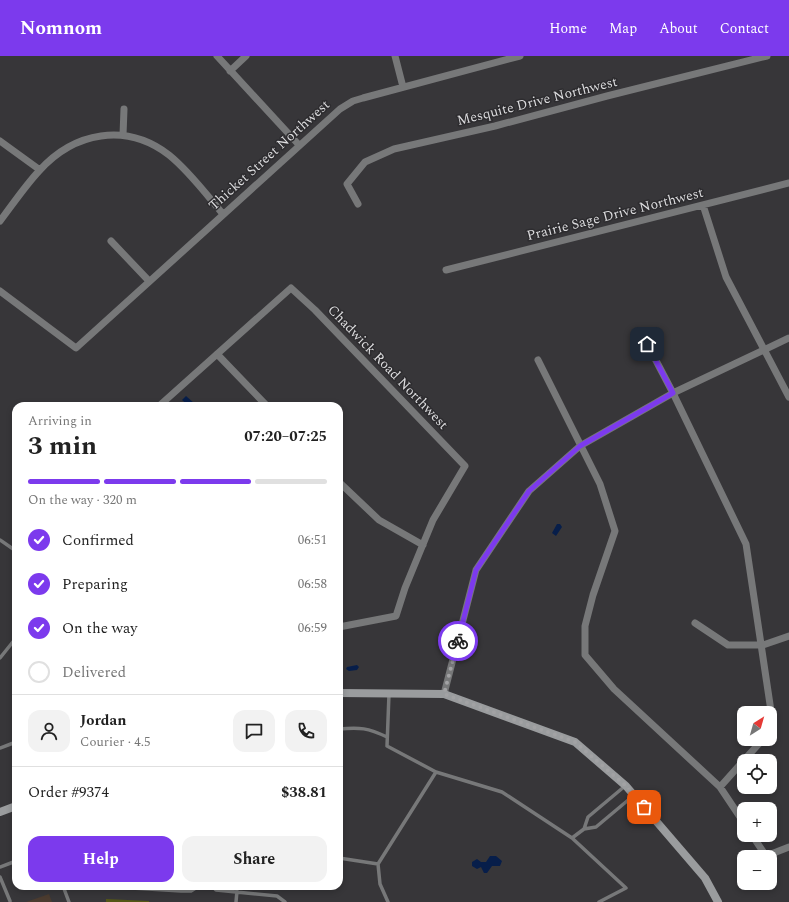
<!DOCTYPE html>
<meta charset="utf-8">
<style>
body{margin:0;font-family:Spectral,serif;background:#f2f2f2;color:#222;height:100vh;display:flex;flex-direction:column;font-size:15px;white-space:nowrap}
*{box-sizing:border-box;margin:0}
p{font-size:13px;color:#767676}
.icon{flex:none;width:22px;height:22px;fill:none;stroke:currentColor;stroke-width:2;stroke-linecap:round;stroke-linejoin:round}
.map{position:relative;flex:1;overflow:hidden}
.details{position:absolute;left:12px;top:346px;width:331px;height:488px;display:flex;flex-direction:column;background:#fff;border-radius:12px;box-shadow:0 2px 6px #0003}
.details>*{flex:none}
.needle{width:26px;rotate:37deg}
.buttons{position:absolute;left:737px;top:650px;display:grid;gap:8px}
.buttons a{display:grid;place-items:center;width:40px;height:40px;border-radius:8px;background:#fff;box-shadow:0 2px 6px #0003;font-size:20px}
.pin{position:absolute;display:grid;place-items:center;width:34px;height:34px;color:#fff;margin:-17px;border-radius:8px;box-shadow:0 2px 6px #0006}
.courier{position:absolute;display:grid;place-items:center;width:40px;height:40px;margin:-20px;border:3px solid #7c3aed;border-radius:50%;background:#fff;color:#222;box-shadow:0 1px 5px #0007}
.summary em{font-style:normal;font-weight:700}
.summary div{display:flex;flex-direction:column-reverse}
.summary{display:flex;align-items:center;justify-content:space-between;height:68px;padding:0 16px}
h1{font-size:26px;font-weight:700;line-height:30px}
.bar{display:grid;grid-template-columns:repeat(4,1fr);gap:6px 4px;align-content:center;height:48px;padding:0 16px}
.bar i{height:5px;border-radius:3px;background:#e0e0e0}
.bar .active{background:#7c3aed}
.bar p{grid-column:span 4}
.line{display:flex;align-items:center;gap:10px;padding:0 16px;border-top:1px solid #e0e0e0}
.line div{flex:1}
.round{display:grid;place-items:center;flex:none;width:42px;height:42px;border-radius:12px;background:#f2f2f2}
ol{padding:0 16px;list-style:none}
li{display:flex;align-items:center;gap:12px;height:44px}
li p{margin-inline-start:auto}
li .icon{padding:4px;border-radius:50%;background:#7c3aed;color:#fff;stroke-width:4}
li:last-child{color:#767676}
li i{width:22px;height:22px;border:2px solid #e0e0e0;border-radius:50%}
.action{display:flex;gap:8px;margin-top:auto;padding:8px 16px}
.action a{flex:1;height:46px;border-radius:12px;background:#7c3aed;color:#fff;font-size:16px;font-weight:700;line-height:46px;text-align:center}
.action a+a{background:#f2f2f2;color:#222}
header{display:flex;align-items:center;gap:24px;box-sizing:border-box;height:56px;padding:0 20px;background:#7c3aed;color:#fff}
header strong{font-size:19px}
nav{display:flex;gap:22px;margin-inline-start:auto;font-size:14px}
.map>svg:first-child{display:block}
</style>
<header>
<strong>Nomnom</strong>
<nav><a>Home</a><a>Map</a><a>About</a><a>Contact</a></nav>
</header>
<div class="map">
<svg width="789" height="846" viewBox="0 0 789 846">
<rect width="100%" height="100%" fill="#373639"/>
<!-- commercial -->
<path fill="#4b3b2f" d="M49,838L52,846H26Z"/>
<!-- green -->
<path fill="#545616" d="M106,843L149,845V846H106Z"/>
<!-- water -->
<path fill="#071e4a" d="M186,340L195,348L193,350H189L182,344Z
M557,468H560L562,471L556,480L552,477Z
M357,609L359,611L357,614L349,615L346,613L347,611Z
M490,800H496L502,805L500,810H492L487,817H484L481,811L477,813L472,810V806L477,803L481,806H486Z"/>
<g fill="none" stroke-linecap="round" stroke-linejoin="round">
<!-- lane -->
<path stroke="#777879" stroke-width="3.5" d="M0,484L16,495
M0,602L16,582
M339,673C360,671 368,672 387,681
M0,692L16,686
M436,716L502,736L572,782
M584,773L588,761L625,730
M339,802L378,808
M0,811L16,805
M0,821L10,845
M63,830L69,846
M99,830L181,835H191L199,830
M212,830L216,834L277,840L285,846
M236,846L237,835
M388,846L380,828L378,808L436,716L387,690L389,638
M599,846L626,832L572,782L584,773L596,771L633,740"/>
<!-- street -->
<path stroke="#777879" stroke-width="7" d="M217,0L299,89
M395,0L403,31
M230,15L246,0
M123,79L124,53
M0,85L40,114
M358,148L347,128L365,106L394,93L495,70L607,40L767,0
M703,149L726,221L789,341
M0,165C13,148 25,130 39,115C74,76 126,66 169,99C189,115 206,138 222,157
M111,185L149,225
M446,214L789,127
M0,235L76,292L340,53L353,45L363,42L520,0
M641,276L673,337L746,488L771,655L770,659
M217,298L267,350
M538,304L600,428L615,475L593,539L585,570V599L614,633L720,731L744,767
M159,350L291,232L315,254L465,410L433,464L405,532L396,560L339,571
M339,426L379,464L423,489
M695,567L728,589H763L789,580
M444,638L476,514L529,435L580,390L673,337L789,282
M720,731L763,683
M752,779L766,800L789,791"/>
<!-- secondary -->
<path stroke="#9a9c9e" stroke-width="8" d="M339,637L444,638L575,686L626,730L705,822L718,846
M0,756L16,750"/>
</g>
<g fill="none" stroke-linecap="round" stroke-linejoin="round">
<!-- done -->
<path stroke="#a2a2a4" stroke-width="4" stroke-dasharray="0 7.2" d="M458,585L444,638L575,686L626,730L644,751"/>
<!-- route -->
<path stroke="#7c3aed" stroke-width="5" d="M458,585L476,514L529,435L580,390L673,337L647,288"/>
</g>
<g text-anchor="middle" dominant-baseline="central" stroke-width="3" stroke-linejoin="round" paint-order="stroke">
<!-- street labels -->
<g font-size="14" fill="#dcdcde" stroke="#2d2c2f">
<text transform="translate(537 45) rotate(-14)">Mesquite Drive Northwest</text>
<text transform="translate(269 99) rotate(-42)">Thicket Street Northwest</text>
<text transform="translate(615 158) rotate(-14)">Prairie Sage Drive Northwest</text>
<text transform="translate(388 311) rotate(46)">Chadwick Road Northwest</text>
</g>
</g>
</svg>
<div class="buttons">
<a><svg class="needle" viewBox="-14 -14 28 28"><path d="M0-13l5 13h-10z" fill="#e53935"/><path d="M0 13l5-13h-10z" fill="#767676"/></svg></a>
<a><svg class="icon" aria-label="locate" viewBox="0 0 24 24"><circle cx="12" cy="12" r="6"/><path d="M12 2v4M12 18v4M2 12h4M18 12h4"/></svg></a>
<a>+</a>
<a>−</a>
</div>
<div class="pin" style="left:644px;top:751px;background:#ea580c"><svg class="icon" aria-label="bag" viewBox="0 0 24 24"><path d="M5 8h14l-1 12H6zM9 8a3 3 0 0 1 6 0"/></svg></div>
<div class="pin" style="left:647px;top:288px;background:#1f2937"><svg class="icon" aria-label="home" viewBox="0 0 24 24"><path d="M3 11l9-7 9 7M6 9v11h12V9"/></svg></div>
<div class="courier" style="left:458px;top:585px"><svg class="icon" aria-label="bike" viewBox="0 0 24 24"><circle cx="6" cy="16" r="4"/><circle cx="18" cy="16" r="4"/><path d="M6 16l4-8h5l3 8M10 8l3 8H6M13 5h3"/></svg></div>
<section class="details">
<div class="summary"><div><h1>3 min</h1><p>Arriving in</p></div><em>07:20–07:25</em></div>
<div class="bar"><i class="active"></i><i class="active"></i><i class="active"></i><i></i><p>On the way · 320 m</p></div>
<ol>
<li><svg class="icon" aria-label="check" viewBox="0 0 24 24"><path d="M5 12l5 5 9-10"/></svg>Confirmed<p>06:51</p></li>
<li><svg class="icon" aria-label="check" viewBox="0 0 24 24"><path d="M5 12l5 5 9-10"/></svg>Preparing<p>06:58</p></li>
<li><svg class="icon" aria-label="check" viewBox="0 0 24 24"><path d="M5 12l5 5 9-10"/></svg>On the way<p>06:59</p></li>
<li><i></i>Delivered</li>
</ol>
<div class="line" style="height:72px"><a class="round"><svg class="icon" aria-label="person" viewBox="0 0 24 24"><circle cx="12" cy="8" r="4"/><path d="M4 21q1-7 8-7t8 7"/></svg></a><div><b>Jordan</b><p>Courier · 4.5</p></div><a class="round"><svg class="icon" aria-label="chat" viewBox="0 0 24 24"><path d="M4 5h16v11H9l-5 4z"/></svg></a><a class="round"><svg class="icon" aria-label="phone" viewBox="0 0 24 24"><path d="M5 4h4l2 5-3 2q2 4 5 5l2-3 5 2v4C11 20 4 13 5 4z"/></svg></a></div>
<div class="line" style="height:52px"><div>Order #9374</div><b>$38.81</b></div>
<div class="action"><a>Help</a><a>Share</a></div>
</section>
</div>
